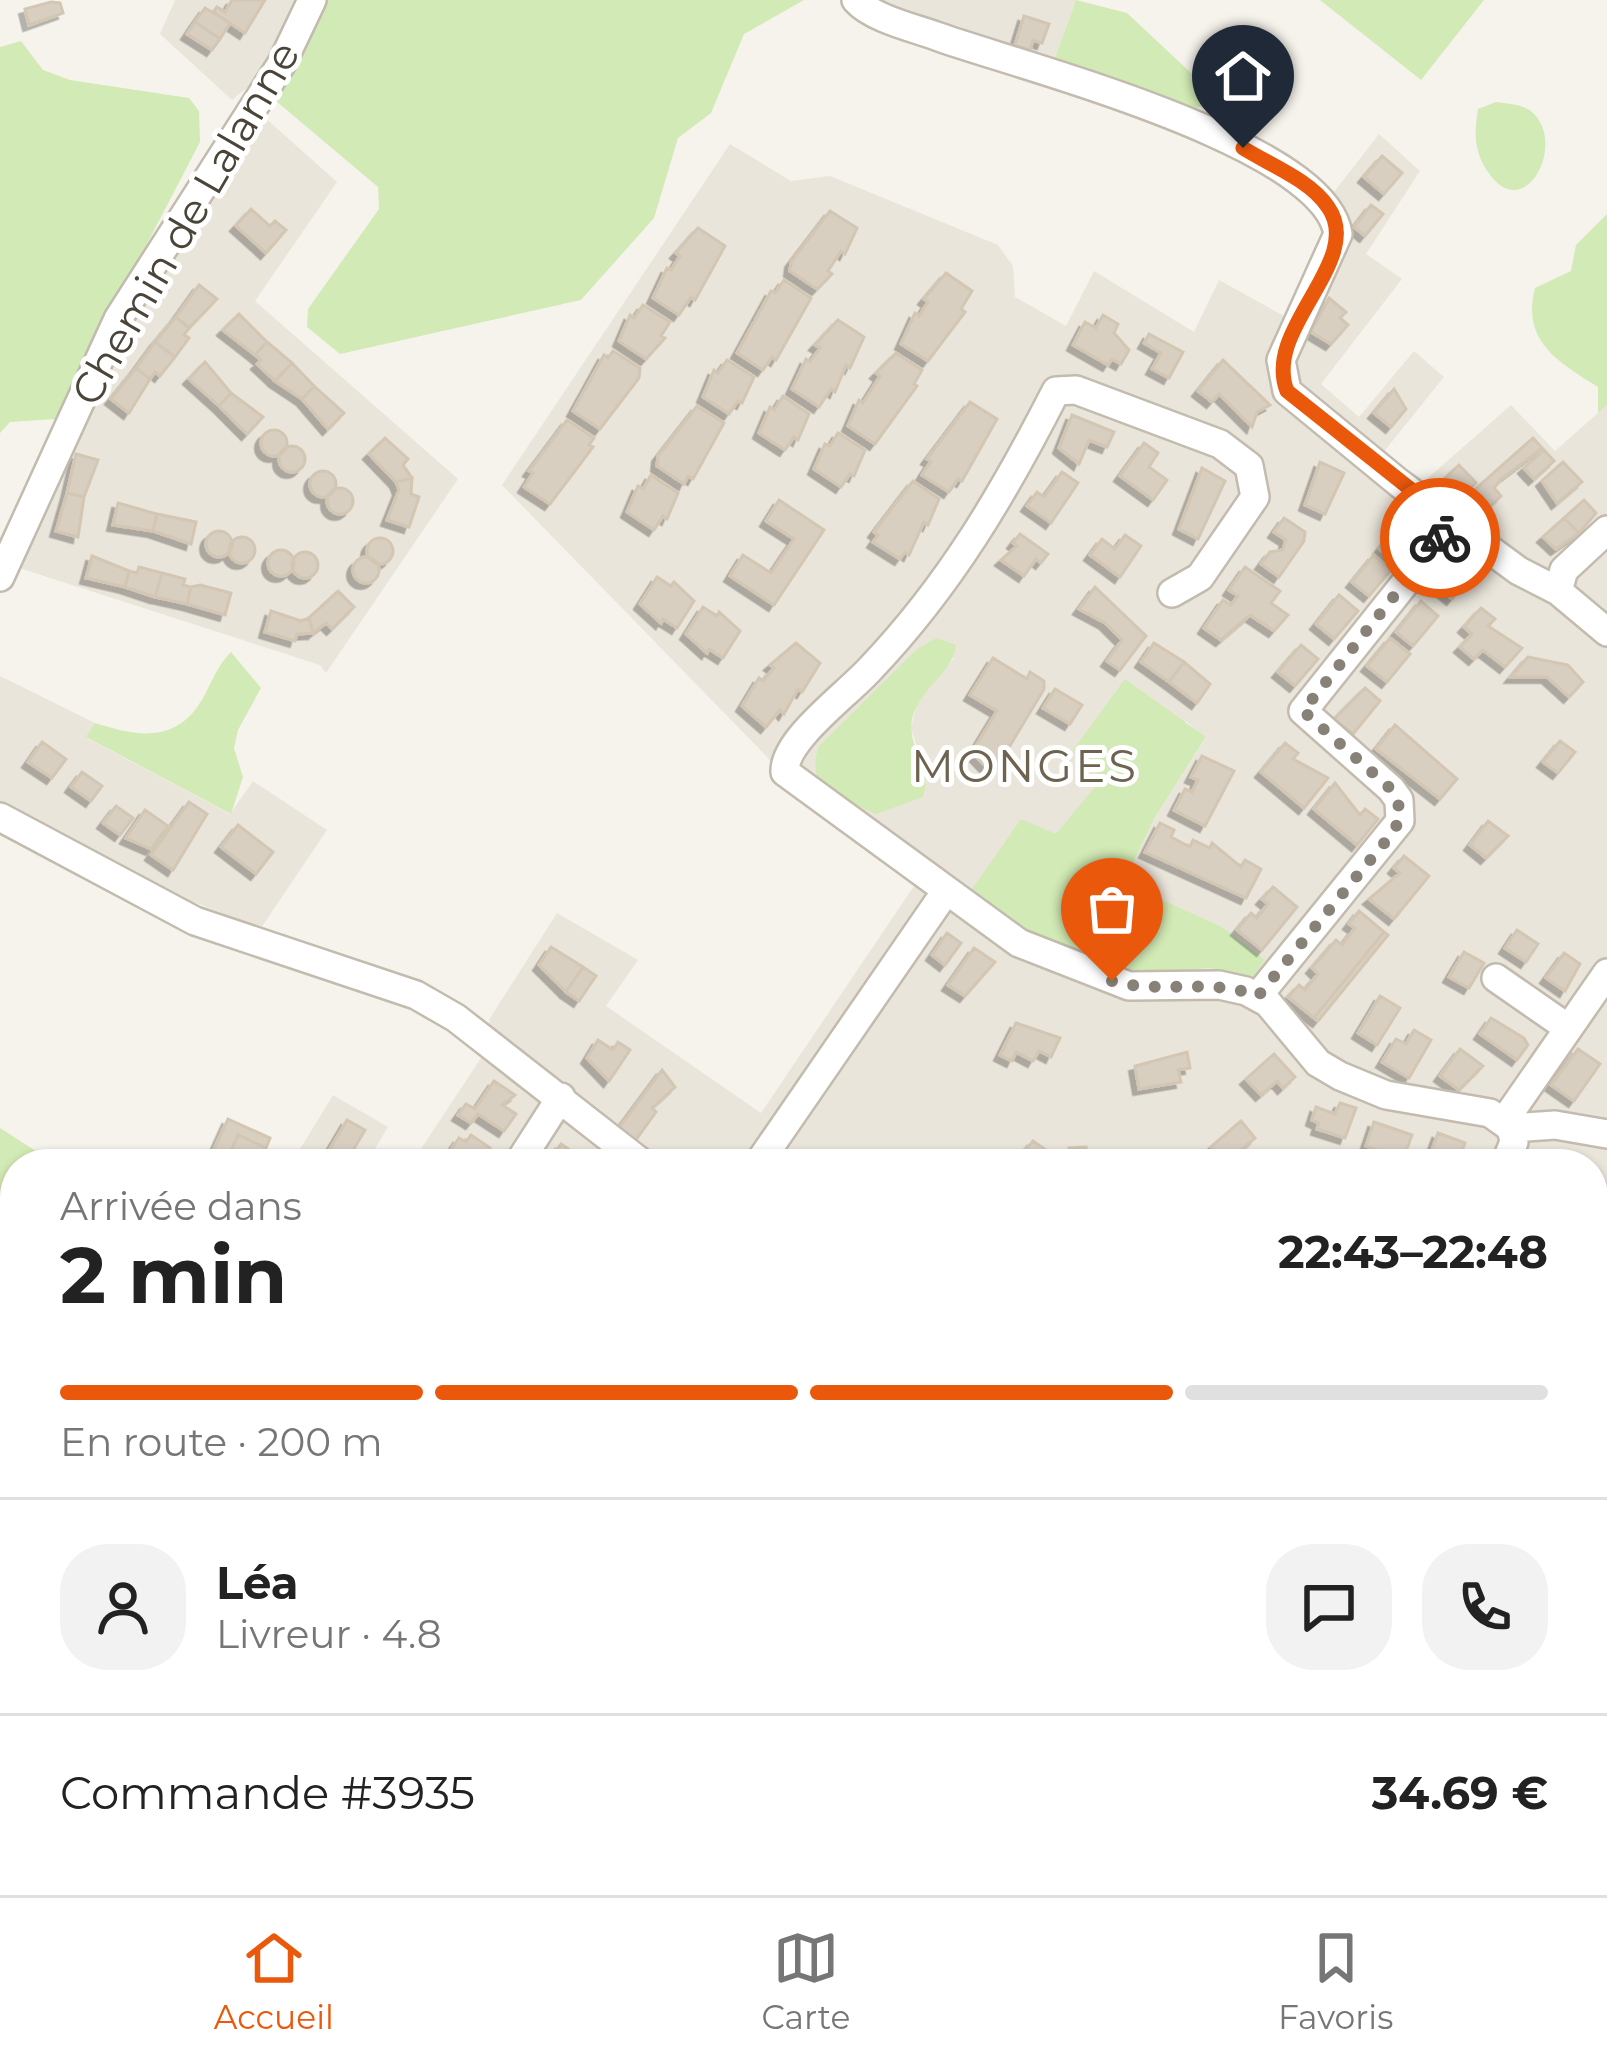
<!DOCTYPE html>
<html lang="fr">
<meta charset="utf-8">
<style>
body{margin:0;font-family:Montserrat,sans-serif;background:#f2f2f2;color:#222;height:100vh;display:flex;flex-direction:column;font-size:45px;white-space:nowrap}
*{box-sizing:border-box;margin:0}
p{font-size:39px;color:#767676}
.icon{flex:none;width:66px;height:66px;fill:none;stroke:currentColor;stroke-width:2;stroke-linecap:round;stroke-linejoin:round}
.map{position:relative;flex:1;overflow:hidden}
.drawer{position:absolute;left:0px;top:1149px;width:1608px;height:747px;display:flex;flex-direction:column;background:#fff;border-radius:48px 48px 0 0;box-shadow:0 3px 9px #0004}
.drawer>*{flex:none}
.pin{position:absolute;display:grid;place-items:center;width:102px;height:102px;color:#fff;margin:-123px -51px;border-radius:50% 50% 50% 0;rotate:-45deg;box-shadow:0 0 12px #0007}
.pin .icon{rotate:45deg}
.courier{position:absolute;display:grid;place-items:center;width:120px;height:120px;margin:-60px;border:9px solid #ea580c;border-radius:50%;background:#fff;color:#222;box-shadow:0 3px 15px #0007}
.summary em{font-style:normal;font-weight:700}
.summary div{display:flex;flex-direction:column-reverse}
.summary{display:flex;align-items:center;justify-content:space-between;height:204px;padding:0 60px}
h1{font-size:78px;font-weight:700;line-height:90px}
.bar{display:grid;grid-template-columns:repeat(4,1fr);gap:18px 12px;align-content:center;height:144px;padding:0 60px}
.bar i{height:15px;border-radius:9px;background:#e0e0e0}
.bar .selected{background:#ea580c}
.bar p{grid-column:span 4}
.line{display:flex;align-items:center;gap:30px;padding:0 60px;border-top:3px solid #e0e0e0}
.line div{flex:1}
.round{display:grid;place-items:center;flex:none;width:126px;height:126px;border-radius:48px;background:#f2f2f2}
.tabs{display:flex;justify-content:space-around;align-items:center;height:168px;border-top:3px solid #e0e0e0;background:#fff;font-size:33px;color:#767676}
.tabs a{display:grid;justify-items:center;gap:6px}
.tabs .selected{color:#ea580c}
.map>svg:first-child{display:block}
</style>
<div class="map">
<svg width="1607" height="1895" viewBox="0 0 1607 1895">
<defs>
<filter id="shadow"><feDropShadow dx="-5.5" dy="5.5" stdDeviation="0" flood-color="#0004"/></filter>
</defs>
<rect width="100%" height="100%" fill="#f6f3ec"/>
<!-- residential -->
<path fill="#eae5da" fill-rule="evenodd" d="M175,0H301L263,74L232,100L160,34Z
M866,0H1076L1051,69Z
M263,116L337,182L255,301L458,479L326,673L320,665L13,566L113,352Z
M1379,134L1420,171L1366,254L1402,279L1321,384L1359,417L1414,351L1444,377L1382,454L1420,485L1511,405L1555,451L1607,405V1895H1378L1381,1881H1593V1164H411L483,1055L490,1018L557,913L638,960L606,1006L761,1113L914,886L776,781L769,759L502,485L730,144L791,181L830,176L998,245L1013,266L1015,297L1066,326L1094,271L1194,332L1219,280L1302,326L1342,216L1334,192ZM955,657L918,699L911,728L926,775L819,746ZM1186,721L1206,738L1154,819L1124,882L1222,927L1252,977L1210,968L1162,977L1020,819L1056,835L1104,776Z
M0,676L95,723L87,738L230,814L253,781L327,830L261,928L149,885L0,803Z
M333,1095L388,1127L366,1164H291Z
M800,1881H930L972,1895H787Z"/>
<!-- green -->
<path fill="#d2eab5" d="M326,0H804L744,34L711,113L678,138L654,218L581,300L340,354L307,327L308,309L379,209L378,187L276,101Z
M1076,0L1127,13L1206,87L1211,105L1184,110L1051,69Z
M1320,0H1484L1421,80Z
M21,41L43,70L70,80L189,98L199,111L200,142L56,419L10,422L0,433V47Z
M1496,102C1508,104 1523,104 1532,112C1568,144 1524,226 1488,172C1474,152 1474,133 1478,109Z
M1607,214V405L1598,413V387C1559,362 1521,342 1535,288L1571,271L1576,245Z
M937,638L956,645C953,674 918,689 912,720C907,747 933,770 923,797L876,814C842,799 803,791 819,746L918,648Z
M231,652L261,688L238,730L234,748L243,777L231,814L86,737L95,723C130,734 168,744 195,710C210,691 213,670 231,652Z
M1125,679L1206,737L1154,819L1124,882L1222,927L1265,960L1252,978L1210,968L1134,975L1051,945L968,895L1021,819L1056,834L1103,777L1073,750Z
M0,1128L56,1164H15V1221L0,1211Z"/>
<!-- building -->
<path fill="#d8cfc1" stroke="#d3c7b4" stroke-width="3" filter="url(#shadow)" d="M232,0H265L245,33L213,12L217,7L225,12Z
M51,2L60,3L63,13L29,25L25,9Z
M205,8L230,23L220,39L195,22Z
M1024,16L1049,24L1042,43L1033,40L1030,50L1015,45Z
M195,22L220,39L212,50L187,34Z
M1382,156L1402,173L1384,194L1364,177Z
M1371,205L1383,214L1365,236L1354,227Z
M251,209L270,226L275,221L286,230L266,253L236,226Z
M830,211L857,228L845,254L841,251L828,271L832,274L817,289L790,271L791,262Z
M698,228L725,246L695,300L691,297L679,315L653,298L667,268L671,270L680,256L676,253Z
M946,273L972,291L961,309L965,312L928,361L901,344L915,313L919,316L928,302L924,299Z
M784,280L811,298L776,360L772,357L763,370L737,353L771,291L775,293Z
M199,285L217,299L189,328L176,317Z
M1329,298L1346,312L1340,318L1348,325L1331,344L1311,332Z
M643,305L670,322L661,336L665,338L646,359L619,341L630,315L634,318Z
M239,314L267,342L255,355L223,330Z
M1103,315L1118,324L1114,333L1129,350L1121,364L1112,359L1108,365L1073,345L1085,322L1096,328Z
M176,317L189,328L184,335L189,338L175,357L155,342Z
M838,320L864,337L850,368L846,365L835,392L831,389L819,407L792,389L806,359L810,362L820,348L815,345Z
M1149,334L1183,352L1169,378L1152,369L1161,353L1144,343Z
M155,342L175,357L160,376L155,372L150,379L136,368Z
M267,342L292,363L275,381L257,364L261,360L255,355Z
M613,351L640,368L639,378L600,429L573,411L604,355L608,358Z
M896,353L922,370L914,384L917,386L875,444L848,426L859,400L863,403L880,376L876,373Z
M727,360L754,377L742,403L738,401L729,414L703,397L714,370L718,373Z
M1223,360L1270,405L1257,412L1252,427L1219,394L1212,402L1198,391Z
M205,362L231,393L219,406L189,379Z
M292,363L314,386L302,399L275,381Z
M136,368L150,379L129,413L111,399Z
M314,386L344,413L328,429L302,399Z
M1394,389L1406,409L1391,427L1374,413Z
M231,393L263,417L247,434L219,406Z
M783,396L809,414L798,440L794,437L785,450L759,433L770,407L774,410Z
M970,402L997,419L962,481L958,479L949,492L922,475L931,461L927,459Z
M697,406L724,423L693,479L688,476L684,484L657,466L658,456Z
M1072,415L1114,432L1107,447L1089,440L1079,464L1059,448Z
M567,420L594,438L589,445L593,447L550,504L524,487L533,473L529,471Z
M261 443a13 13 0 1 1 26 0a13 13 0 1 1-26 0Z
M838,433L865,450L854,476L850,474L841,487L814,469L825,444L830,446Z
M385,438L408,459L403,465L412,478L396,482L369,454Z
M1533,438L1542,448L1501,479L1494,488L1501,496L1484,512L1469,495Z
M1144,443L1158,453L1149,467L1167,480L1153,500L1120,476Z
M279 459a13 13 0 1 1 26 0a13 13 0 1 1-26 0Z
M1544,450L1554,461L1534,479L1524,468Z
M76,454L98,460L84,497L67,493Z
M1320,462L1344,473L1325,514L1305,505Z
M1563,462L1582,482L1557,503L1542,481Z
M1459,465L1476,483L1459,498L1443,480Z
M1202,468L1225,481L1198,539L1179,529Z
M310 484a13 13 0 1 1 26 0a13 13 0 1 1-26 0Z
M1062,472L1078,483L1051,523L1027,506L1037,492L1044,497Z
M651,475L678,493L667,519L663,516L654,530L627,512L638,486L643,489Z
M412,478L411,494L419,497L409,527L387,520L399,490L396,482Z
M913,481L939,499L928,525L924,522L909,555L905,552L900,559L873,542L878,535L874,532Z
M327 501a13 13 0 1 1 26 0a13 13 0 1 1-26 0Z
M67,493L84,497L78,537L56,531Z
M779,500L824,530L774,605L730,576L743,555L771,573L794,539L766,521Z
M1584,500L1596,513L1579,533L1564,518Z
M118,503L157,514L153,531L113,525Z
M1414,507L1431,521L1397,563L1379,549Z
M157,514L196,522L191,544L153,531Z
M1284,518L1305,532L1304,541L1279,577L1261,564L1270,552L1283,550L1286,540L1274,532Z
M1564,518L1579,533L1556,549L1543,537Z
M206 544a13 13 0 1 1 26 0a13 13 0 1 1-26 0Z
M1020,534L1048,554L1041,563L1036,559L1024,576L1001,560L1017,546L1013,543Z
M1125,535L1141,546L1120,577L1090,555L1102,539L1115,549Z
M229 550a13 13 0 1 1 26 0a13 13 0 1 1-26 0Z
M367 551a13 13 0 1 1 26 0a13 13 0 1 1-26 0Z
M268 563a13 13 0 1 1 26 0a13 13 0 1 1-26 0Z
M292 565a13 13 0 1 1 26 0a13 13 0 1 1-26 0Z
M1460,554L1478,568L1452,599L1434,584Z
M1374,555L1391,570L1369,596L1352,582Z
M92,556L129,571L125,587L86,578Z
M353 570a13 13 0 1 1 26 0a13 13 0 1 1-26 0Z
M139,567L162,573L155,597L125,587L129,571L137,573Z
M1245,567L1280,591L1271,603L1288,615L1274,631L1250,615L1221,640L1204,628L1223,600L1231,605L1238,596L1229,590Z
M162,573L185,579L183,585L191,587L187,604L155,597Z
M657,577L671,586L674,582L694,601L677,628L663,619L661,623L640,604Z
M200,585L231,593L225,615L187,604L191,587Z
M1095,587L1146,636L1120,670L1107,661L1122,640L1105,623L1079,609Z
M338,591L354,607L332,629L326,623L313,633L309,618Z
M1339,595L1358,611L1334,639L1316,624Z
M1421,601L1438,616L1413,646L1396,632Z
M703,607L717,616L719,612L740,631L723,658L709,649L707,653L686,634Z
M1481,608L1495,619L1488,626L1522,648L1505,667L1483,650L1474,659L1460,647L1472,634L1464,627Z
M271,611L301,621L309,618L313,633L297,634L295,641L265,632Z
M1390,638L1410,654L1387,682L1367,666Z
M796,643L820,663L802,692L798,689L784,714L780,710L766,727L742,706L759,678L763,681L774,668L770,665Z
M1154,643L1184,662L1169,682L1141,662Z
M1301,645L1318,659L1295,686L1278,672Z
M1528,657L1568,665L1583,682L1569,697L1547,677H1511Z
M993,658L1027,679L1030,672L1044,681V689L993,774L972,752L997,711L970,695Z
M1184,662L1210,684L1197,703L1169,682Z
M1365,688L1380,701L1353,734L1334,719Z
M1055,689L1082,705L1070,724L1043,708Z
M1395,725L1457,779L1440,799L1376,749Z
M1560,741L1575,752L1558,773L1543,762Z
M42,742L66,759L52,778L28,762Z
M1285,743L1298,753L1293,759L1328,778L1304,808L1261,772Z
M1202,756L1234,771L1205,826L1174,810L1185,789L1192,792L1198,780L1191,777Z
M82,772L102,786L91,801L71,787Z
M1335,783L1360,815L1365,809L1378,819L1357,845L1314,809Z
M189,802L207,814L173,870L151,855Z
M116,806L133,818L120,835L103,823Z
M145,810L168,826L151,849L126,838Z
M1488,821L1508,836L1486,858L1470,845Z
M1160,823L1174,830L1171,837L1190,847L1193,840L1210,848L1212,843L1241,867L1245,860L1261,869L1246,898L1145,852Z
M238,825L273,852L256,874L221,847Z
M1404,856L1429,876L1394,919L1369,899L1400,873L1394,868Z
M1273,887L1297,907L1262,950L1237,930L1251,913L1257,918L1268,904L1262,899Z
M1359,911L1384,932L1314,1018L1288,997L1299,985L1305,990L1318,974L1312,968L1336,940L1342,945L1355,928L1349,924Z
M1517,930L1538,944L1526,962L1505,948Z
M1384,932L1388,935L1318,1021L1314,1018Z
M947,933L961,943L945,965L932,955Z
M551,947L583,967L566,992L539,965Z
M974,948L995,962L965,996L948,985Z
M1464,952L1484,963L1469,988L1449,977Z
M1564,953L1580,964L1565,991L1546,978Z
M583,967L596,976L579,1001L566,992Z
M1380,996L1400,1008L1377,1045L1358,1033Z
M1491,1018L1524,1038L1528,1045L1517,1060L1480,1034Z
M1016,1023L1060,1038L1051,1057L1039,1051L1033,1061L1016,1052L1012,1061L1000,1055Z
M1414,1030L1431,1040L1409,1078L1382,1062L1396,1039L1406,1044Z
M598,1040L613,1050L618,1042L630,1050L609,1081L587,1058Z
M1460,1049L1483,1066L1459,1090L1440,1076Z
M1578,1049L1600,1064L1574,1101L1551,1085Z
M1187,1052L1190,1068L1178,1070L1181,1082L1139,1089L1135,1066Z
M1274,1054L1295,1077L1283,1088L1277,1081L1261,1095L1246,1079Z
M662,1070L675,1087L652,1108L656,1112L635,1141L619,1128Z
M494,1081L515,1095L502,1105L516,1114L504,1131L478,1114L471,1123L458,1115L466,1104L475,1109Z
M1340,1103L1356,1108L1345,1138L1317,1129L1319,1123L1312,1120L1316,1107L1335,1114Z
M228,1119L270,1138L266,1148L238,1135L231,1151L258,1164L208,1163Z
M347,1120L365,1130L345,1164H321Z
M1241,1121L1255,1138L1232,1158L1236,1163L1225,1164L1211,1147Z
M1374,1122L1412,1135L1403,1159L1366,1146Z
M1438,1133L1465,1143L1457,1164H1427Z
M238,1135L266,1148L258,1164L231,1151Z
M471,1135L490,1148L484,1157L480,1154L474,1164L444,1160L459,1138L466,1142Z
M1033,1141L1060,1160L1069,1158V1148L1086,1147L1088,1164H1026L1019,1158Z
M561,1144L590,1164L548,1162Z
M1598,1244L1607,1250V1279L1596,1293L1593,1253Z
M1600,1361L1607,1367V1419L1593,1406Z
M1607,1594V1634L1604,1637L1593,1627L1599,1612L1593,1607Z
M825,1881H871L872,1882L864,1895H816Z
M1236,1881H1279L1280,1895H1236Z"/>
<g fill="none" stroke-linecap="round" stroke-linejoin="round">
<!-- minor casing -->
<g stroke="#c2bbae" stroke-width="32">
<path id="minor" d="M856,0C873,19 915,28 939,37C1020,66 1325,143 1338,234L1281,360L1287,391L1399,483L1519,571L1558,591L1607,632
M0,577L118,319L282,63L312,0
M1558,591L1564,570L1607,530
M1172,593L1200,577L1255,497L1249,466L1220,444L1076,390L1056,391C1004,493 950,585 871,668C849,693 783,740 785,772L1019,943L1129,986L1219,985L1246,991L1268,1003L1318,1063L1340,1076L1386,1095L1490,1113L1511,1128L1555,1125L1607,1134
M0,817L195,921L416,995L456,1018L643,1164
M1496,978L1568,1028
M1258,996L1400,821L1399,800L1391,789L1303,711L1453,523
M1505,1120L1607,973
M518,1164L561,1097
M758,1164L944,894
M1505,1164L1514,1142L1511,1128
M1593,1345L1607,1317
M1593,1428L1607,1439
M0,1430L15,1438
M1593,1697L1607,1711
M989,1881L1033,1895
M1346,1895L1354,1881
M1583,1895L1593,1888L1607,1890"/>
</g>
<!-- minor -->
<use href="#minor" stroke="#fff" stroke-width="27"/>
</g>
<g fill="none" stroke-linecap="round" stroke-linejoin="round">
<!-- done -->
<path stroke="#878178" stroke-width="12" stroke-dasharray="0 21.6" d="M1112,981C1162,995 1210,977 1258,996L1395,830L1401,811L1391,789L1303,711L1440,538"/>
<!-- route -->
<path stroke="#ea580c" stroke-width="15" d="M1243,148C1270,165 1310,180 1328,207C1366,261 1262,328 1287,391L1453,523L1440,538"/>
</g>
<g text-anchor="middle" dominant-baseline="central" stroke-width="10" stroke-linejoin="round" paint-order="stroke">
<!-- street labels -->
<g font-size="42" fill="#4b4439" stroke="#fff">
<text transform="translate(185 223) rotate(-60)">Chemin de Lalanne</text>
</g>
<!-- neighbourhood labels -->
<g font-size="45" letter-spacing="3" fill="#6e6250" stroke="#fff">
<text x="1025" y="765">MONGES</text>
</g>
</g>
</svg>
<div class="pin" style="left:1112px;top:981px;background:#ea580c"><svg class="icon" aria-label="bag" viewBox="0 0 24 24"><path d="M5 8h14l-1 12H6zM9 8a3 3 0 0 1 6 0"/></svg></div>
<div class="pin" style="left:1243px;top:148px;background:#1f2937"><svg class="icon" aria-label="home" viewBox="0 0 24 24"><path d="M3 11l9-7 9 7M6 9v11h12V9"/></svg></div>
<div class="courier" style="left:1440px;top:538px"><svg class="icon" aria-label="bike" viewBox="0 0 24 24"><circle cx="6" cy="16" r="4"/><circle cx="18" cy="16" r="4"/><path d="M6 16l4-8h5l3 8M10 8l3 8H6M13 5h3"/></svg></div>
<section class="drawer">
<div class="summary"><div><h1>2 min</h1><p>Arrivée dans</p></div><em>22:43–22:48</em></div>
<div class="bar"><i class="selected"></i><i class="selected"></i><i class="selected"></i><i></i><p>En route · 200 m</p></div>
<div class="line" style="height:216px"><a class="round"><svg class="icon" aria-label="person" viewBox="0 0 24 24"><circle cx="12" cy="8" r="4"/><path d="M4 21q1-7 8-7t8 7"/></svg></a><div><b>Léa</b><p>Livreur · 4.8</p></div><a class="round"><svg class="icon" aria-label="chat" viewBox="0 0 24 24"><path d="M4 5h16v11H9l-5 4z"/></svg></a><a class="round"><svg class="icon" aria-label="phone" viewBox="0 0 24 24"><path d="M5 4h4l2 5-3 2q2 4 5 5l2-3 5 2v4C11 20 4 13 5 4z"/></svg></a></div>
<div class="line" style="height:156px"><div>Commande #3935</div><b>34.69 €</b></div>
</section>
</div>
<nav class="tabs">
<a class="selected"><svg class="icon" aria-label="home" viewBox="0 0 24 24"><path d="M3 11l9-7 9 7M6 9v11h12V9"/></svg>Accueil</a>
<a><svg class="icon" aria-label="map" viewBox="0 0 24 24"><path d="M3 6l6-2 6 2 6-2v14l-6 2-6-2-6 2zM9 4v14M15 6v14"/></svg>Carte</a>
<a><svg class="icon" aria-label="saved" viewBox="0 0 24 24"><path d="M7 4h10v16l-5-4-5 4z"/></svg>Favoris</a>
</nav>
